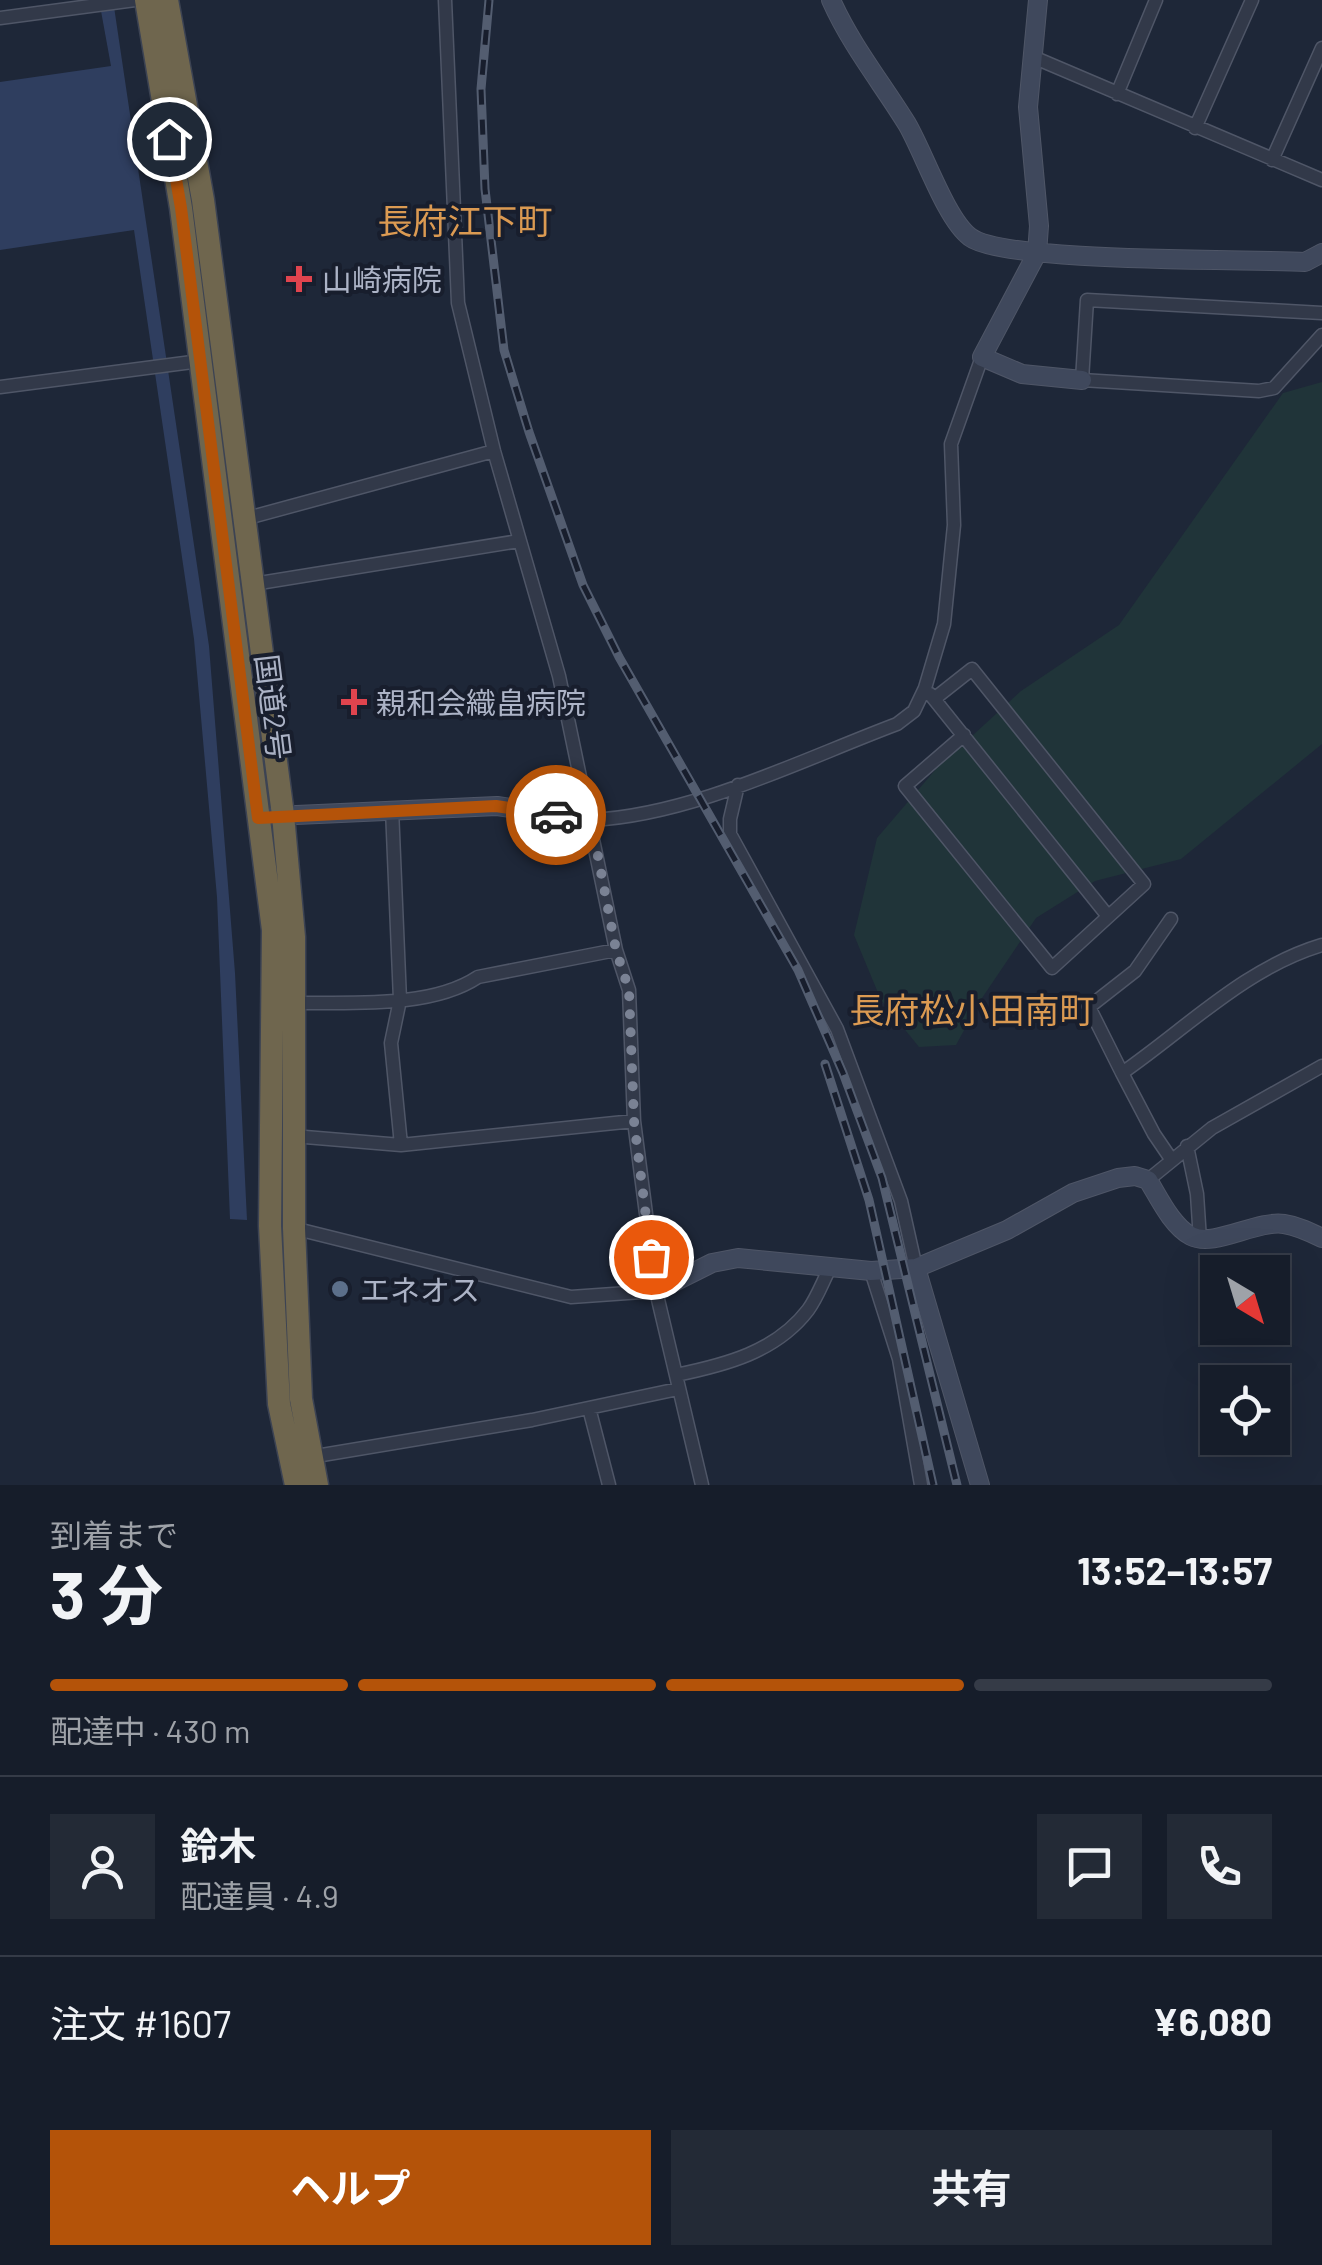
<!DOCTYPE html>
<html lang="ja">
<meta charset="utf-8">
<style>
body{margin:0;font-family:Barlow,"Noto Sans JP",sans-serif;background:#232a36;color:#f1f3f6;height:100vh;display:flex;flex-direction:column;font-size:38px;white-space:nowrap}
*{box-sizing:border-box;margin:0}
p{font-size:32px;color:#9ea2a8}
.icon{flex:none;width:55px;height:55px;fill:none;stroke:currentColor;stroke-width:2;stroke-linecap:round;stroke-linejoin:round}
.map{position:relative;height:1485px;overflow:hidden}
.side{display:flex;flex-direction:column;background:#161d2a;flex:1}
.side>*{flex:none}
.needle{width:65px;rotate:142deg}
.controls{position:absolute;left:1200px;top:1255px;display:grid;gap:20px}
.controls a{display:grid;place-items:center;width:90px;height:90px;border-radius:0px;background:#161d2a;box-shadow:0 10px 40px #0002,0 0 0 2px #353b47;font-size:50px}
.pin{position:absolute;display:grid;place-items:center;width:85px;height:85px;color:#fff;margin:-42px;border:5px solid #fff;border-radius:50%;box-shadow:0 2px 10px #0007}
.courier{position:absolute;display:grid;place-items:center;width:100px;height:100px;margin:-50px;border:8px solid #b45309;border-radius:50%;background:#fff;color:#222;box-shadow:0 2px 12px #0007}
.summary em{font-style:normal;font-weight:700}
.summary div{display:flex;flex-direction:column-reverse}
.summary{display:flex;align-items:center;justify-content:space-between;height:170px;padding:0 50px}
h1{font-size:65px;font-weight:700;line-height:75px}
.bar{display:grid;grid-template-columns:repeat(4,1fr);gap:15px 10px;align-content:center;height:120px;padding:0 50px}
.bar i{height:12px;border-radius:8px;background:#353b47}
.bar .on{background:#b45309}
.bar p{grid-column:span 4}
.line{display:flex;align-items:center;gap:25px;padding:0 50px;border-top:2px solid #353b47}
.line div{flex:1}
.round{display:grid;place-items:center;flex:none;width:105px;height:105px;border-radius:0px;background:#232a36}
.action{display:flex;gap:20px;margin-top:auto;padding:20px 50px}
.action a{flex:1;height:115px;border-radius:0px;background:#b45309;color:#fff;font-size:40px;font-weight:700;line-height:115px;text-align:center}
.action a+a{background:#232a36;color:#f1f3f6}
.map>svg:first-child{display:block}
</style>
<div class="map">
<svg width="1322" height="1485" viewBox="0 0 1322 1485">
<rect width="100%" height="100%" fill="#1e2738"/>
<!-- green -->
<path fill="#203439" d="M1322,382V744L1181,859L1095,881L1036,918L980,1001L956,1045L919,1047L881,1000L854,935L877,838L936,769L1021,691L1119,625L1283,393Z"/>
<!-- water -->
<path fill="#2f3e5f" d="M99,0H113L209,646L235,973L247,1220L230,1219L217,897L194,639L134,230L0,250V82L111,66Z"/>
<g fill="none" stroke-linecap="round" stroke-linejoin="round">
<!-- street casing -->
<g stroke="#4f5667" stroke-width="15">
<path id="street" d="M445,0L458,303L494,451L559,676L616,950L629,990L634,1121L656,1291L702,1485
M0,18L135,0
M1033,57L1322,180
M1117,94L1156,0
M1195,128L1252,0
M1272,160L1322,48
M1322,313L1087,300L1082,380L1259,391L1274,388L1322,335
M0,387L200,361
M244,519L494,451
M253,584L519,541
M930,694L1107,915
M934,699L972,669L1144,884L1052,968L905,786L964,735
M738,785L730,819V834L837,1029L901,1201L916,1268
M392,809L400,1000L391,1043L401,1145
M591,820C693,815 801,760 897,724L914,711L925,688L944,624L954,525L951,444L982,357
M292,1003C349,1002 430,1009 478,977L616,950
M1122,1073L1089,1007L1135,971L1171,919
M293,1136L401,1145L634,1121
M1187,1146L1197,1194L1200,1240
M1171,1159L1154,1134L1122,1073C1187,1028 1245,968 1322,945
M1148,1180L1212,1128L1322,1066
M293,1228L571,1297L656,1291
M871,1271L899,1359L921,1485
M676,1375C725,1365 776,1352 808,1310C817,1298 823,1281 830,1268
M589,1408L609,1485
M310,1457L532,1420L678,1389"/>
</g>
<!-- secondary casing -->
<g stroke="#4f5667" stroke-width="20">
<path id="secondary" d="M831,0C851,45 881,82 907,124C924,153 946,219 970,237C1004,263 1247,259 1305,262L1322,253
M1038,0L1028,107L1039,226L1037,253L982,357L1022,374L1082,380
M274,816L497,806L591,820
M916,1268L980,1485
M656,1291L712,1263L738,1258L871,1271L916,1268L1007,1230L1073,1193L1118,1178L1135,1176L1148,1180C1159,1198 1172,1226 1191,1236C1214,1248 1256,1220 1284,1224C1298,1226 1310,1232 1322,1238"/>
</g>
<!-- highway casing -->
<g stroke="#3c4353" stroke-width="25">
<path id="highway" d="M146,0L181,208L273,930L270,1226L279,1404L296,1485
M167,0L203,200L283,815L294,937V1228L301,1399L317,1485"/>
</g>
<!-- street -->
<use href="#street" stroke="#323949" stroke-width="12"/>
<!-- secondary -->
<use href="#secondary" stroke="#3f485c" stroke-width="18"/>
<!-- highway -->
<use href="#highway" stroke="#6f664e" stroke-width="22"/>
<!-- rail casing -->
<g stroke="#535d70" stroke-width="9">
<path id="rail" d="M489,0L481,89L485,189L504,350L529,432L583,585L619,657L798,970L843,1073L882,1178L957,1485
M825,1064L869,1200L933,1485"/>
</g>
<!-- rail -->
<use href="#rail" stroke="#181e2d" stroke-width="5" stroke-dasharray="15" stroke-linecap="butt"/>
</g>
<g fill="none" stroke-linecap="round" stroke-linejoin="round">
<!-- done -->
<path stroke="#7a8294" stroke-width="10" stroke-dasharray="0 18" d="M556,815L591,820L616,950L629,990L634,1121L651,1257"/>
<!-- route -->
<path stroke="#b45309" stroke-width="12" d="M169,139L181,208L258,818L496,806L556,815"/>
</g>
<!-- markers -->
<g fill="#e0444e" stroke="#181e2d" stroke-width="4">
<path d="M294 264h10v10h10v10h-10v10h-10v-10h-10v-10h10z"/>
<path d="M349 687h10v10h10v10h-10v10h-10v-10h-10v-10h10z"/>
</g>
<circle fill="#5c6f8a" stroke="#181e2d" stroke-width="4" cx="340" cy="1289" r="10"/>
<g text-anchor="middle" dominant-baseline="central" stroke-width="8" stroke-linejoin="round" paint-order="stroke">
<!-- poi labels -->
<g font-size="30" fill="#acb3c6" stroke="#181e2d" text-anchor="start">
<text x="322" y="279">山崎病院</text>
<text x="376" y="702">親和会織畠病院</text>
<text x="360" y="1289">エネオス</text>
</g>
<!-- street labels -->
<g font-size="30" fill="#acb3c6" stroke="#181e2d">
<text transform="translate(274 707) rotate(83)">国道2号</text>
</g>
<!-- quarter labels -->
<g font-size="35" fill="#db9a52" stroke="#181e2d">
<text x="465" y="220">長府江下町</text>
<text x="972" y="1009">長府松小田南町</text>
</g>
</g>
</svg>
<div class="controls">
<a><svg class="needle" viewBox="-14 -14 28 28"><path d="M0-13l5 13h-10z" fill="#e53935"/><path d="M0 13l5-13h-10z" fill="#9ea2a8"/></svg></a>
<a><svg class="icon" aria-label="locate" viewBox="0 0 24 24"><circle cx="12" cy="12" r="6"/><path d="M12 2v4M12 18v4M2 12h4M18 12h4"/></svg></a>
</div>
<div class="pin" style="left:651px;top:1257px;background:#ea580c"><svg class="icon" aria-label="bag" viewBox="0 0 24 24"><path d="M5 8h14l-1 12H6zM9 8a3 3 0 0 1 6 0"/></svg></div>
<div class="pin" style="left:169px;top:139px;background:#1f2937"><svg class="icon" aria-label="home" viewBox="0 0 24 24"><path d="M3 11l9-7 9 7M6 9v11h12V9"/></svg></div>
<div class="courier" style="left:556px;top:815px"><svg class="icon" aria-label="car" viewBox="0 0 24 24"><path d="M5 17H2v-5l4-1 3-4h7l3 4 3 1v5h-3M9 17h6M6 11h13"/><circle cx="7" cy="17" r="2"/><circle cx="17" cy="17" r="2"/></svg></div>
</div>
<section class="side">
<div class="summary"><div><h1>3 分</h1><p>到着まで</p></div><em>13:52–13:57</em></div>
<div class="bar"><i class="on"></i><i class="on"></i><i class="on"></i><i></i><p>配達中 · 430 m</p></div>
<div class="line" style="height:180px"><a class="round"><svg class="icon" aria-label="person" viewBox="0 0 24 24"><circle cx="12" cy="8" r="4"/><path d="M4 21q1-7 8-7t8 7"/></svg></a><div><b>鈴木</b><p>配達員 · 4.9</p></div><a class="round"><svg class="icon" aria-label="chat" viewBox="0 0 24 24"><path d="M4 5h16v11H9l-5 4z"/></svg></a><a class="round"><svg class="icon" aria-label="phone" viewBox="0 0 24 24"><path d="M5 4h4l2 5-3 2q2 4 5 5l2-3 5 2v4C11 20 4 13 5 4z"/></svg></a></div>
<div class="line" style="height:130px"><div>注文 #1607</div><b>¥6,080</b></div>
<div class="action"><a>ヘルプ</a><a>共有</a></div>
</section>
